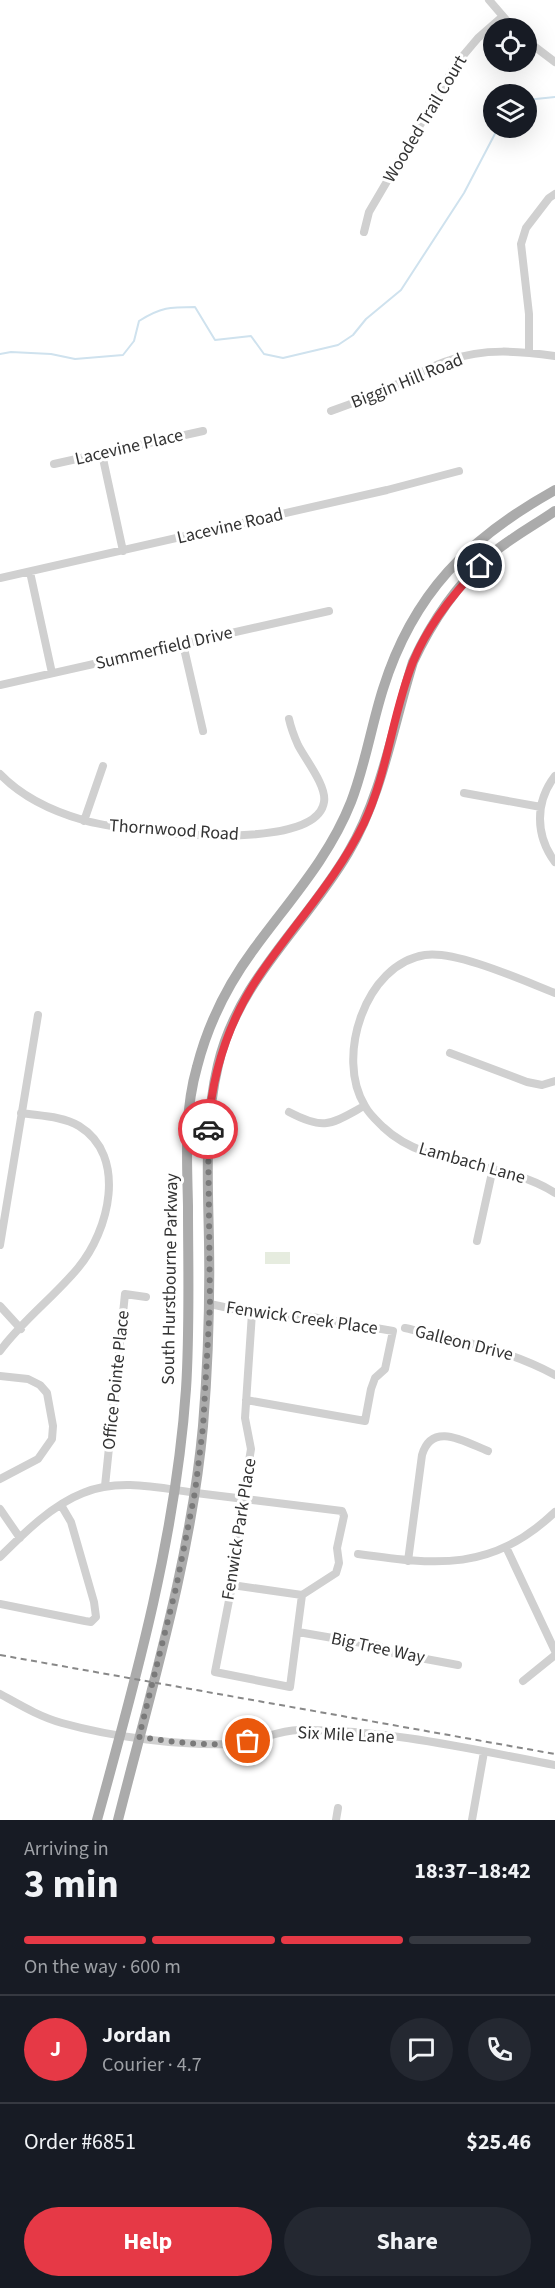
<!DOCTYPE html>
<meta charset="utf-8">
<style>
body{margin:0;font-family:"Source Sans 3",sans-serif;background:#242831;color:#f1f3f6;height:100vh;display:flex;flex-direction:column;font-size:22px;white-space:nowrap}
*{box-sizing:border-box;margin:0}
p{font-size:20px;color:#9ea1a6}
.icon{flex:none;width:33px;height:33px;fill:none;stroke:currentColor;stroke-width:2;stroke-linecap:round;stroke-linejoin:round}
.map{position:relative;height:1820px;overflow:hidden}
.sheet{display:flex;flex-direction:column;background:#171b24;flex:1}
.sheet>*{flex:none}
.fabs{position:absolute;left:483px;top:18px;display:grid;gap:12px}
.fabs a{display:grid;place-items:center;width:54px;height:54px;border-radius:50%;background:#171b24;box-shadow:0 6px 24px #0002;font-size:30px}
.pin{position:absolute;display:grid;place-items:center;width:51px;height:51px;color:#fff;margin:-26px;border:3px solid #fff;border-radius:50%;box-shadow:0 2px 6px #0007}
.courier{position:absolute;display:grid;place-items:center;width:60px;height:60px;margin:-30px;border:4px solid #e63946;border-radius:50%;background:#fff;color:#222;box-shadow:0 2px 8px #0007}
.head em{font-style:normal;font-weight:700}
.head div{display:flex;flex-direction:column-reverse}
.head{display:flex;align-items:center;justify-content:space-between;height:102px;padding:0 24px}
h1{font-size:39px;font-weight:700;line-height:45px}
.bar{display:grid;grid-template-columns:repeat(4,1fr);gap:9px 6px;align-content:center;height:72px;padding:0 24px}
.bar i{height:8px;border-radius:4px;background:#363941}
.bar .active{background:#e63946}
.bar p{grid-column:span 4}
.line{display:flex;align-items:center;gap:15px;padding:0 24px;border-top:2px solid #363941}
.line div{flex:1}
.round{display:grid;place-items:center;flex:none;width:63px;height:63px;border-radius:32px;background:#242831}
.action{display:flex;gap:12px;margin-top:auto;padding:12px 24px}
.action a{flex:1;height:69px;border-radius:36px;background:#e63946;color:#fff;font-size:24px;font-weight:700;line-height:69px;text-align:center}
.action a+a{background:#242831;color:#f1f3f6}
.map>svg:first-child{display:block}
</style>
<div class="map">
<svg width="555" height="1820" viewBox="0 0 555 1820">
<rect width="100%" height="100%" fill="#fff"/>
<!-- green -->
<path fill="#e6ecdf" d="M265,1252H290V1264H265Z"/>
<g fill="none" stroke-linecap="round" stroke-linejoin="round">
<!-- stream -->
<path stroke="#cfe2ee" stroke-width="2" d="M526,100L555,97
M0,354L11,352L51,354L75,359L123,355L134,341L139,321C161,307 170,307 195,307L215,340L251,336L264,354L283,358L338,345L353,335L366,319L401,290L464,193L498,128"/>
<!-- minor -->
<path stroke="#d0d0d0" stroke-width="8" d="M489,0L513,28
M526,40L555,62
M364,232L369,212L456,64L478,38L502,17
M529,352V314L521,244L526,228L549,198L555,194
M331,411C357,402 383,391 408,379C422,372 435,364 450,360C484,348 520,351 555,356
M102,454L123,551
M54,464L203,431
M30,572L52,673
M0,578L387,490L459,471
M183,644L203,731
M0,685L329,611
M0,774C22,797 52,811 83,820C119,831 316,856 324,802C327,786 305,759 298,745C294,736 291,728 289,719
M555,776C535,802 535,835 555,862
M464,793L541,807
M84,821L103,766
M555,993C524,981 456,950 425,955C365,964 335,1058 365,1106C369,1114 377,1121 383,1127C428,1170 503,1159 555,1193
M450,1053L527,1082L542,1085L555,1081
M289,1112C325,1131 331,1124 364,1106
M477,1241L493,1168
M0,1245L38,1015
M210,1304L252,1313L312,1317L393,1331L385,1369L375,1378L371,1389L365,1421L246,1400
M0,1306L21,1329
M405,1328C457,1340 507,1349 555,1375
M0,1351C22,1321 54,1297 78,1268C109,1231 128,1156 79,1126C62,1116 40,1116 21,1113
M0,1376L28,1379L40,1385L47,1393L53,1426L52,1439L38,1459L0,1479
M105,1486L125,1294L146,1297
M0,1509L20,1538
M506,1547L555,1651
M358,1554C437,1565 492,1572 555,1512
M0,1557C24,1533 52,1505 83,1493C119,1478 159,1488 196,1493C245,1499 293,1505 342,1511L344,1516L337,1548L339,1563L336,1573L302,1595
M408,1561L422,1455C432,1420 467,1443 488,1451
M232,1585L302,1595L290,1687L215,1672L232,1585L234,1574L235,1545L251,1449L245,1418L252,1313
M0,1604L85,1621L91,1622L96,1617L94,1602L71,1522L61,1505
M298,1632L379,1646L388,1652L458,1665
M523,1681L555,1655
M0,1694C20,1705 40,1717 62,1723C112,1737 181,1746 233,1744C255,1743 277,1730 299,1730C385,1729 471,1749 555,1765
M336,1820L338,1808
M472,1820L484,1752"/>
<!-- major -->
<path stroke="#ababab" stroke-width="10" d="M97,1820C136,1679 176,1536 186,1389C190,1328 188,1267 188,1206C187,1159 184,1112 197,1067C208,1024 228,984 254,949C289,901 329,858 351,802C365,766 371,727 383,689C413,593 469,538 555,490
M118,1820C151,1690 191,1559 203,1426C208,1365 210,1303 209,1242C208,1183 204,1124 218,1065C237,981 306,925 348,853C382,796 393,726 413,662C431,623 456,586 489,556C509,539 533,526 555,511"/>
<!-- rail -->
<path stroke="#888" stroke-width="2" stroke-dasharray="6 4.5" stroke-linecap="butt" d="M0,1655L555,1754"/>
</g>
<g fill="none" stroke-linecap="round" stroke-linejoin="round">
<!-- done -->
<path stroke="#7a7a7a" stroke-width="6" stroke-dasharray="0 10.8" d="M208,1129L210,1304L203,1427L195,1492L176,1588L139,1737C174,1742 213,1748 248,1741"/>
<!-- route -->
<path stroke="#e63946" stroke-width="8" d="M208,1129C212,1074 228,1022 259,976C294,924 337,879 364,823C388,772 392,714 413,662C428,625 453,594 480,566"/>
</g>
<g text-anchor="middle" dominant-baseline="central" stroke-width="6" stroke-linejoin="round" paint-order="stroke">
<!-- street labels -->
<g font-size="18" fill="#333" stroke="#fff">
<text transform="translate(425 119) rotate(-59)">Wooded Trail Court</text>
<text transform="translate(407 381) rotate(-22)">Biggin Hill Road</text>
<text transform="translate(129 447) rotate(-13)">Lacevine Place</text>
<text transform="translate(230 526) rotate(-13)">Lacevine Road</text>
<text transform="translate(164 648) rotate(-13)">Summerfield Drive</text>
<text transform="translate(174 830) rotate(4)">Thornwood Road</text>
<text transform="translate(472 1163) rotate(16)">Lambach Lane</text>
<text transform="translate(170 1279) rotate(-89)">South Hurstbourne Parkway</text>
<text transform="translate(302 1318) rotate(8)">Fenwick Creek Place</text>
<text transform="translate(464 1343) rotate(14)">Galleon Drive</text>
<text transform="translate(116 1380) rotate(-84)">Office Pointe Place</text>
<text transform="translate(239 1529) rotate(-81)">Fenwick Park Place</text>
<text transform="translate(378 1648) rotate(12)">Big Tree Way</text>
<text transform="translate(346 1735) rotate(3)">Six Mile Lane</text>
</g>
</g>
</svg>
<div class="fabs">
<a><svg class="icon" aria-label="locate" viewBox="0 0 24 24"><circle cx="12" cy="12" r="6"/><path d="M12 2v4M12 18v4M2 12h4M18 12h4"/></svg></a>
<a><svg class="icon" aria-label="layers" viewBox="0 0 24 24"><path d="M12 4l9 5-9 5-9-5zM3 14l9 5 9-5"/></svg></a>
</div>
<div class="pin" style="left:248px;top:1741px;background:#ea580c"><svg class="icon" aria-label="bag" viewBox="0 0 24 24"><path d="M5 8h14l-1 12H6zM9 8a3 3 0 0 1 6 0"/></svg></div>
<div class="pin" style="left:480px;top:566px;background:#1f2937"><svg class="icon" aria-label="home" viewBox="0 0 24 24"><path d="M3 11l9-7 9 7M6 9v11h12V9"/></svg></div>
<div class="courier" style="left:208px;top:1129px"><svg class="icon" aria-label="car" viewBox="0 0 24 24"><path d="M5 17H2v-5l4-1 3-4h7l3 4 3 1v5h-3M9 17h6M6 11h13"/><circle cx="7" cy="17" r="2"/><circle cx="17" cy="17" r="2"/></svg></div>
</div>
<section class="sheet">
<div class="head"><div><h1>3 min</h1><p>Arriving in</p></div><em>18:37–18:42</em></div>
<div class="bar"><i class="active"></i><i class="active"></i><i class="active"></i><i></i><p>On the way · 600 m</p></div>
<div class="line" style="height:108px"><b class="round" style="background:#e63946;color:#fff">J</b><div><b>Jordan</b><p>Courier · 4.7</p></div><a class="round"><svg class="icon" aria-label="chat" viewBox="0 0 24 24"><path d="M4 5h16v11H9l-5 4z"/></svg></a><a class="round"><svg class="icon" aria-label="phone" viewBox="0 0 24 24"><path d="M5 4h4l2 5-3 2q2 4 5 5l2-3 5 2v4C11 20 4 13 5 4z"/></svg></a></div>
<div class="line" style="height:78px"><div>Order #6851</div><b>$25.46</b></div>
<div class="action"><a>Help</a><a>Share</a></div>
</section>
